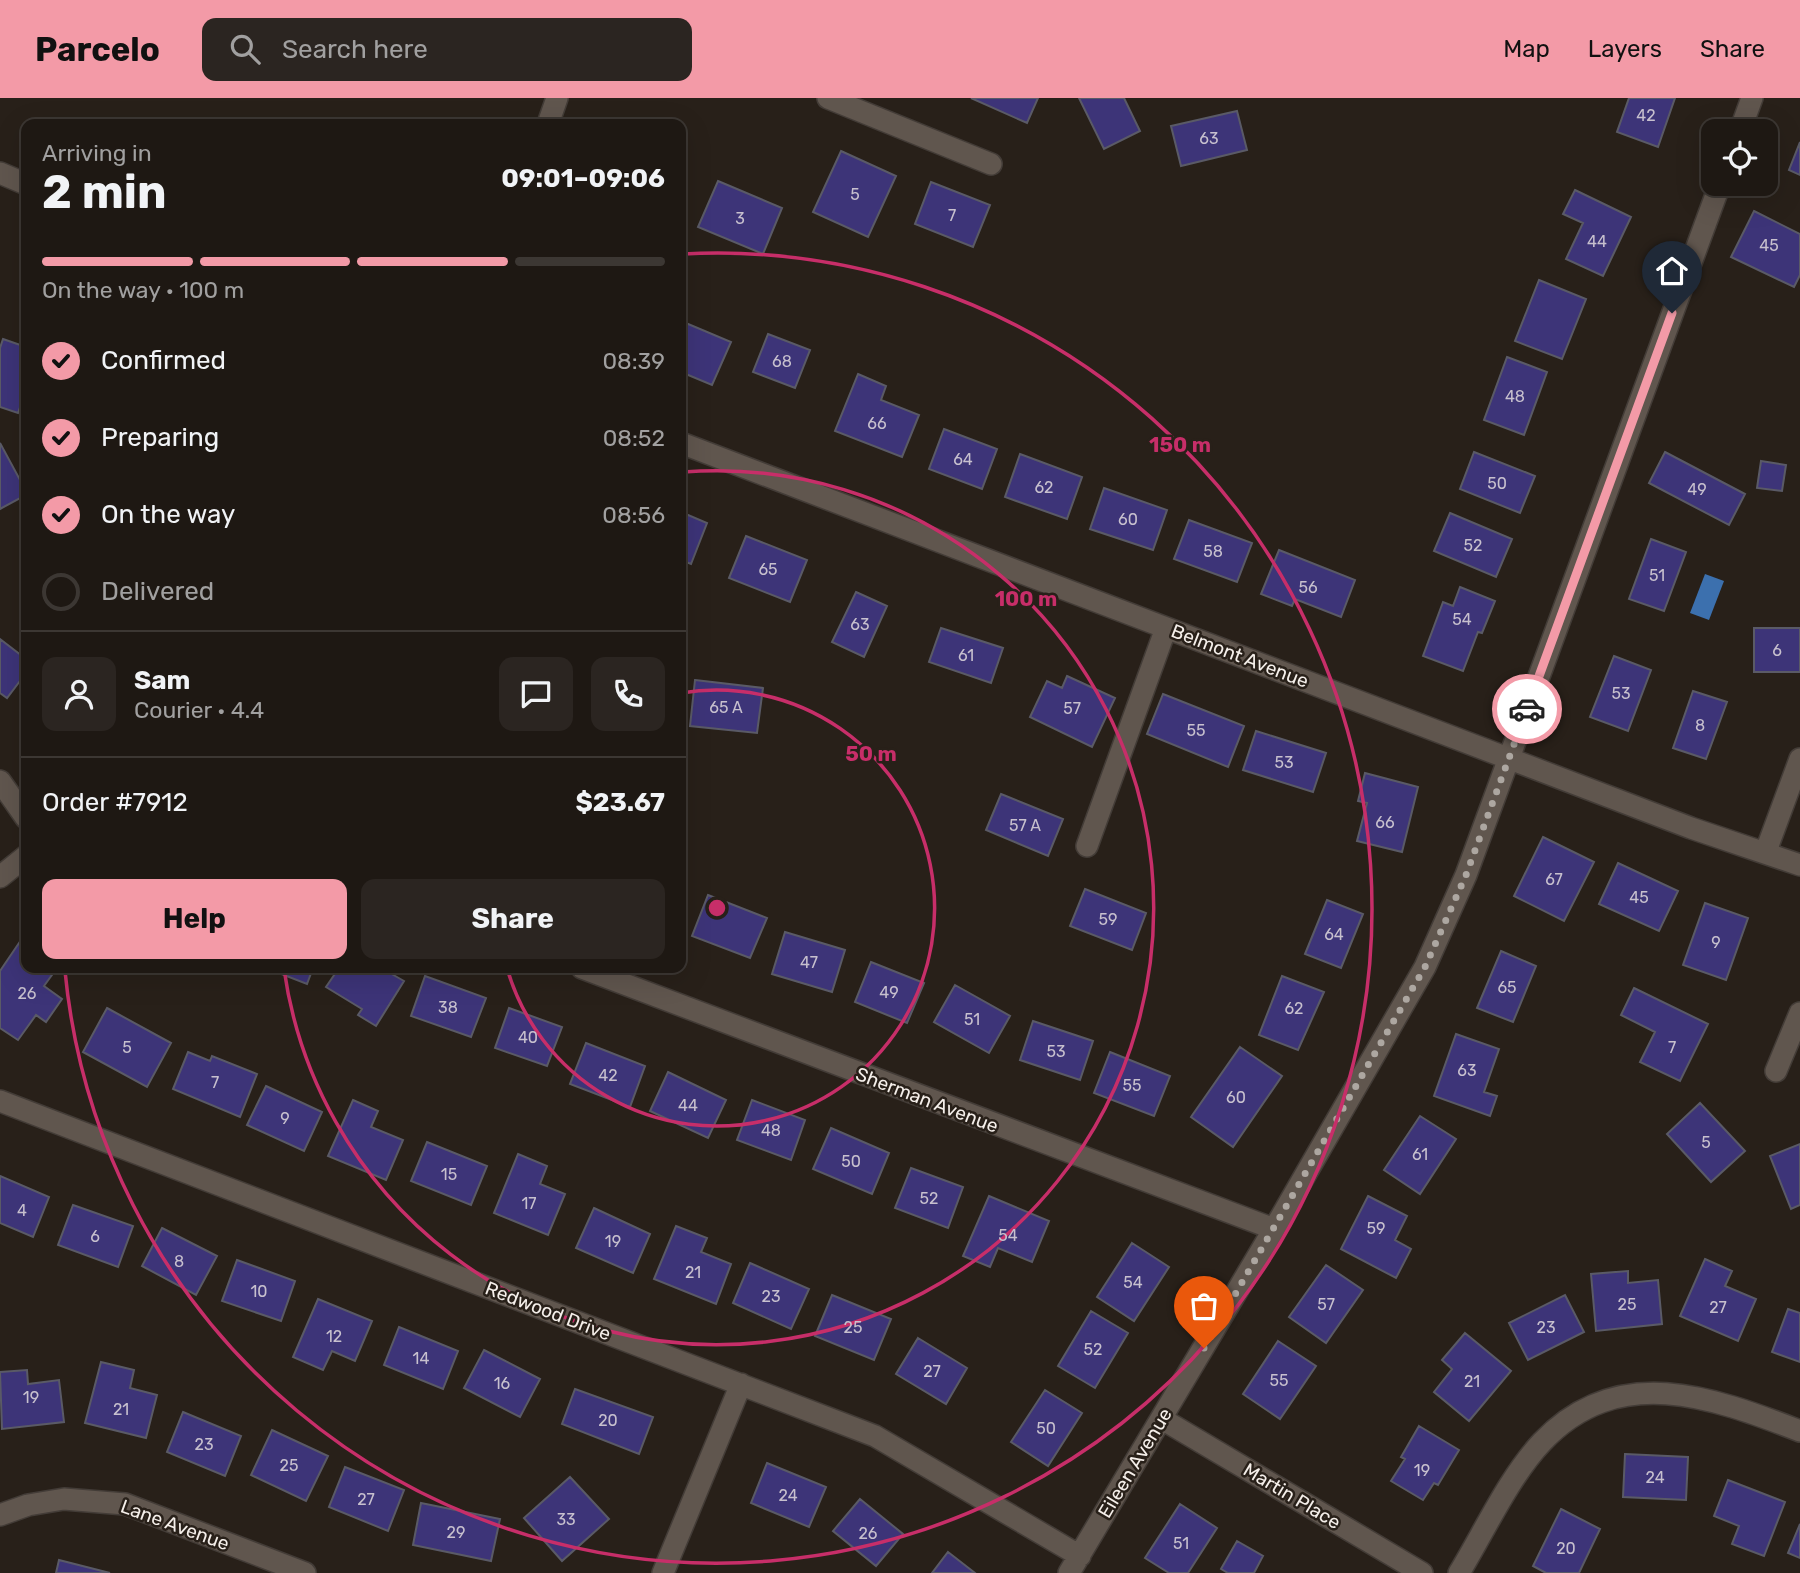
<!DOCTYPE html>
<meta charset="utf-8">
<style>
body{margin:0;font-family:Rubik,sans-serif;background:#2b2521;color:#f1f3f6;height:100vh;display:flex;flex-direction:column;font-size:26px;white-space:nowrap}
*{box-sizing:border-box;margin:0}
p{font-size:23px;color:#a1a0a0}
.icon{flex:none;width:38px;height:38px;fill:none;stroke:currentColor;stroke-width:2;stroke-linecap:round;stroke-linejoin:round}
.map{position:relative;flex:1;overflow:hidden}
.sheet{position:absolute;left:21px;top:21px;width:665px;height:854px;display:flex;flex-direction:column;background:#1e1813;border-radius:14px;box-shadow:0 7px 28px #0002,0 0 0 2px #3c3733}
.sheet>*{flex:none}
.controls{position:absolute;left:1701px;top:21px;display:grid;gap:14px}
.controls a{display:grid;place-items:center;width:77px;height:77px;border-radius:14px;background:#1e1813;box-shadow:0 7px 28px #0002,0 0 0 2px #3c3733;font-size:35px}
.pin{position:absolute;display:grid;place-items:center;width:60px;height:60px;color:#fff;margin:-72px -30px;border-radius:50% 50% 50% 0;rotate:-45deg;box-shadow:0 0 7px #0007}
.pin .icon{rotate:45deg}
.courier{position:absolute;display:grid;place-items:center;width:70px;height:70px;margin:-35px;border:5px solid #f39aa7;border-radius:50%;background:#fff;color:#222;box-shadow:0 2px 9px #0007}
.overview em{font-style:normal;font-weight:700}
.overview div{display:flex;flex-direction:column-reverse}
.overview{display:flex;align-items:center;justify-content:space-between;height:119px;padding:0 21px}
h1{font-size:46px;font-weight:700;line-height:52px}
.bar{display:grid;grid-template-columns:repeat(4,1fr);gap:10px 7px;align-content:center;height:84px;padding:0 21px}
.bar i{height:9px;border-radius:5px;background:#3c3733}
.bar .on{background:#f39aa7}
.bar p{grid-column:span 4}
.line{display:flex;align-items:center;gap:18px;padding:0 21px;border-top:2px solid #3c3733}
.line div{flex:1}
.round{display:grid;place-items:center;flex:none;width:74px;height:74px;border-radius:14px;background:#2b2521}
ol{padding:0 21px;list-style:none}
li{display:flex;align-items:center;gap:21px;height:77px}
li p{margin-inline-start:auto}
li .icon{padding:7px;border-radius:50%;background:#f39aa7;color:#111;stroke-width:4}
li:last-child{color:#a1a0a0}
li i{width:38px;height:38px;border:4px solid #3c3733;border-radius:50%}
.primary-button{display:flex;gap:14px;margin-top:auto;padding:14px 21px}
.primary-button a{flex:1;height:80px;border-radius:14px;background:#f39aa7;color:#111;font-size:28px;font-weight:700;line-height:80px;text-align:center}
.primary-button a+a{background:#2b2521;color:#f1f3f6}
header{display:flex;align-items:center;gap:42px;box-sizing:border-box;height:98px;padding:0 35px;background:#f39aa7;color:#111}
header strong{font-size:33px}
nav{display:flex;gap:38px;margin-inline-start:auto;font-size:24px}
.search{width:490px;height:63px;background:#2b2521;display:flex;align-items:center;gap:18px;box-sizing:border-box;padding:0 24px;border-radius:14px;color:#a1a0a0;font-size:26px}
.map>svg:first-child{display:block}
</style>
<header>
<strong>Parcelo</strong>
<div class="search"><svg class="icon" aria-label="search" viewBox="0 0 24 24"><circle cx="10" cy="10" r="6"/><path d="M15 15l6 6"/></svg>Search here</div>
<nav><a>Map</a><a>Layers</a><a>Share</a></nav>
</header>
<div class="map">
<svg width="1800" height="1475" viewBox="0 0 1800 1475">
<rect width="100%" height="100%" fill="#282019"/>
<!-- water -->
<path fill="#3c70ae" d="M1705,476L1724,483L1709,522L1690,515Z"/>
<!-- building -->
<path fill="#3d3478" stroke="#5a5a66" stroke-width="2" d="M971,0H1038L1027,25Z
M1079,0H1124L1140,33L1104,51Z
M1629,0H1675L1658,49L1617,34Z
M1237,13L1247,52L1181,68L1171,28Z
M1800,44V77L1789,72Z
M841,53L896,78L868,139L813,114Z
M718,83L782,110L763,156L698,129Z
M931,84L990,107L973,149L915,126Z
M1575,92L1631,119L1603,178L1566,161L1583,125L1563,116Z
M1754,113L1800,136V177L1794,189L1731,159Z
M1539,182L1586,201L1562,261L1515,243Z
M681,223L731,244L712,287L681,274Z
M768,236L810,252L795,290L753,274Z
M3,241L26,249V292L18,315L0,309V250Z
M1507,259L1547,274L1524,337L1484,322Z
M858,276L886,288L881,302L919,317L902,359L835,333Z
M944,331L997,351L982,391L929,371Z
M0,345L26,393V397L0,411Z
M1474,354L1535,378L1520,415L1460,391Z
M1665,354L1745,396L1729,427L1649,385Z
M1020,356L1082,379L1067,421L1005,399Z
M1761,363L1786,367L1782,393L1757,390Z
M1104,390L1167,412L1153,452L1090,431Z
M681,414L707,425L691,466L681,462Z
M1450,415L1512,441L1496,479L1434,453Z
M1189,422L1252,445L1237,484L1174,461Z
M746,438L807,462L790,504L729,480Z
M1651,441L1686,454L1664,513L1629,501Z
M1279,452L1355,482L1341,519L1295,501L1292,508L1261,496Z
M1460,489L1495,503L1482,535L1478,534L1463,573L1423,558L1443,504L1453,508Z
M856,494L887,508L864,559L832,544Z
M941,530L1003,550L991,585L929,564Z
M1754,530H1800V574H1754Z
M0,541L26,561V575L7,600L0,595Z
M1614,558L1651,572L1628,633L1590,619Z
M1067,578L1115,600L1092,649L1030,619L1047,583L1062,590Z
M695,582L763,590L757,635L690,628Z
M1693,593L1727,604L1706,661L1673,650Z
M1163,596L1244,628L1228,669L1147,636Z
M1256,633L1326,655L1313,694L1243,672Z
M1365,675L1418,689L1402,754L1357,743L1367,705L1358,703Z
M1001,696L1063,721L1048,758L986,732Z
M1543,739L1594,764L1564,823L1514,798Z
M1618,765L1678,793L1659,833L1599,806Z
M1085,791L1146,815L1132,852L1070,828Z
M708,797L767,820L750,860L692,838Z
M1327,802L1363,816L1341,870L1305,856Z
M1705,805L1748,820L1726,882L1683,867Z
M785,834L845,852L832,894L772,876Z
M21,842L26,845V870H57L44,888L62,901L46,924L36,917L18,942L0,930V873Z
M1501,853L1536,868L1513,924L1477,910Z
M871,864L924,885L907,925L855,904Z
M266,870H313L307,886Z
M339,870H381L404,883L376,928L358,917L362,911L326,889Z
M425,878L486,900L471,939L411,918Z
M1282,878L1324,894L1298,952L1259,937Z
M955,887L1010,918L989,955L934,924Z
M1634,890L1708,926L1680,983L1640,964L1655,934L1621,917Z
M107,910L171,945L147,989L83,954Z
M509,910L562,929L547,968L495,950Z
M1033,923L1093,943L1080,982L1020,962Z
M1456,936L1499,951L1484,994L1497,998L1490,1018L1434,998Z
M586,945L645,968L630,1009L570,986Z
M1240,949L1282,978L1233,1049L1191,1019Z
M188,954L210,963L212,958L257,976L240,1019L173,991Z
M1110,954L1170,978L1154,1018L1094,995Z
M668,974L726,1002L708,1040L650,1013Z
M266,988L322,1014L304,1053L247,1027Z
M353,1002L378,1013L371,1029L403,1042L386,1082L328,1058Z
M752,1002L805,1022L791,1062L737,1042Z
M1700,1005L1745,1053L1711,1084L1667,1036Z
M1420,1018L1456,1041L1420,1096L1384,1072Z
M831,1030L889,1055L872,1096L813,1071Z
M427,1044L487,1068L471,1107L411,1083Z
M1800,1046V1107L1791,1111L1770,1058Z
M518,1056L547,1068L540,1086L565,1096L548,1137L494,1115Z
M911,1070L963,1089L948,1130L895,1110Z
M0,1078L49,1099L33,1139L0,1125Z
M989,1098L1049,1123L1032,1164L998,1150L990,1169L963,1158Z
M1368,1098L1407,1118L1395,1142L1411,1151L1396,1180L1341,1151Z
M73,1107L133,1128L118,1169L58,1147Z
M594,1110L650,1136L633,1175L576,1150Z
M676,1128L707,1140L701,1154L731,1166L716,1206L654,1181Z
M162,1130L217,1158L196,1197L142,1168Z
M1132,1145L1169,1169L1134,1223L1097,1199Z
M1705,1161L1732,1173L1725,1188L1756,1201L1738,1243L1680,1218Z
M237,1162L295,1183L281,1223L222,1203Z
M750,1165L809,1191L791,1231L733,1205Z
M1326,1167L1363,1192L1326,1245L1289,1219Z
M1628,1173V1185L1658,1182L1662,1226L1596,1233L1591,1176Z
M832,1197L891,1221L874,1262L815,1238Z
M1565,1197L1584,1234L1528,1262L1509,1225Z
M318,1201L372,1223L355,1263L332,1253L323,1272L293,1259Z
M1788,1211L1800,1215V1264L1772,1254Z
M1091,1213L1128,1235L1095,1290L1058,1268Z
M399,1229L458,1253L443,1291L384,1267Z
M1465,1235L1511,1273L1469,1323L1434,1294L1452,1271L1442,1262Z
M918,1240L967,1270L946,1306L896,1276Z
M1278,1243L1316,1268L1280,1321L1243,1296Z
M484,1252L540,1281L520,1319L464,1290Z
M101,1264L134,1272L130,1290L157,1297L146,1340L85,1325Z
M27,1272L28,1286L59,1282L64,1324L2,1331L0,1274Z
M575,1291L653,1319L639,1356L562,1326Z
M1045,1292L1082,1315L1048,1368L1011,1344Z
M183,1314L241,1338L225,1378L167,1354Z
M1419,1328L1459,1352L1438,1387L1434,1385L1423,1402L1391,1383L1405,1361L1401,1359Z
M272,1332L328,1358L306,1403L251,1377Z
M1625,1356L1688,1359L1686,1402L1623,1399Z
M767,1365L826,1389L809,1429L751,1405Z
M345,1369L404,1392L388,1433L329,1409Z
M570,1379L609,1421L562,1463L524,1420Z
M1728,1382L1785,1404L1764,1458L1732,1446L1739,1428L1714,1418Z
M860,1401L903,1436L876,1468L833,1433Z
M421,1405L500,1421L491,1463L413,1447Z
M1180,1406L1217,1430L1188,1475H1169L1145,1460Z
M1561,1411L1600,1431L1579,1475H1546L1533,1468Z
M1800,1426V1460L1788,1455Z
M1237,1443L1263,1458L1254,1475H1228L1221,1471Z
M948,1454L975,1475H932Z
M59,1462L110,1475H56Z"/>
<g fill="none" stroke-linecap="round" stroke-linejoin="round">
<!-- street casing -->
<g stroke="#433c37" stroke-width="24">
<path id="street" d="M828,0L991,66
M548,26L557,0
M1740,33L1752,0
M0,75L26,86
M681,345L1691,730L1800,767
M0,683L26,720
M1087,748L1166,530
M1766,753L1800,661
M0,779L26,758
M582,870L1274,1131
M1776,973L1800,915
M0,1003L875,1338L1080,1458
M1162,1321L1422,1475
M0,1417L28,1407L64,1401L125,1406L305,1475
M663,1475L741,1286
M1069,1475L1274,1131L1425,869L1466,777L1720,86
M1459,1475C1484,1434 1509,1379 1542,1344C1618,1264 1712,1299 1800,1333"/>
</g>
<!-- street -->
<use href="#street" stroke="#60564e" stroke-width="21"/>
</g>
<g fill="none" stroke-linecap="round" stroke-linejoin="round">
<!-- done -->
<path stroke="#ada7a1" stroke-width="7" stroke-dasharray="0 12.6" d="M1204,1250L1425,869L1466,777L1527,611"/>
<!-- route -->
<path stroke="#f39aa7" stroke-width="9" d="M1527,611L1672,215"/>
</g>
<!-- distance rings -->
<g fill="none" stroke="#c72e69" stroke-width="3.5">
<path d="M681 595A218 218 0 1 1 507 870"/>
<path d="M683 374A437 437 0 1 1 284 871"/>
<path d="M683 156A655 655 0 1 1 65 873"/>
</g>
<g text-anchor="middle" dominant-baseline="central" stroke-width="5" stroke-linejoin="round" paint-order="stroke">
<!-- number labels -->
<g font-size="16" fill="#c7c0ce">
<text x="1646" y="17">42</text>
<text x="1209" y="40">63</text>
<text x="855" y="96">5</text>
<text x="952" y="117">7</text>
<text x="740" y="120">3</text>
<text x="1597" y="143">44</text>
<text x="1769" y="147">45</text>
<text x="782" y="263">68</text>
<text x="1515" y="298">48</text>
<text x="877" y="325">66</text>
<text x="963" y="361">64</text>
<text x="1497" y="385">50</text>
<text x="1044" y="389">62</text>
<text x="1697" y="391">49</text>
<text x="1128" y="421">60</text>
<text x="1473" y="447">52</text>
<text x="1213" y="453">58</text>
<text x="768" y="471">65</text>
<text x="1657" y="477">51</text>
<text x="1308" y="489">56</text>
<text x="1462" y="521">54</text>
<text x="860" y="526">63</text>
<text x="1777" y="552">6</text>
<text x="966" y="557">61</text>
<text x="1621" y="595">53</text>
<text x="726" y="609">65 A</text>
<text x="1072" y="610">57</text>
<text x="1700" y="627">8</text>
<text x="1196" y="632">55</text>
<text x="1284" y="664">53</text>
<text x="1385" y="724">66</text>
<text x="1025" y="727">57 A</text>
<text x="1554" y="781">67</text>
<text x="1639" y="799">45</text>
<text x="1108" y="821">59</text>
<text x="1334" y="836">64</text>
<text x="1716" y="844">9</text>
<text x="809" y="864">47</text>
<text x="1507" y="889">65</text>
<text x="889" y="894">49</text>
<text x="27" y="895">26</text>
<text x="448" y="909">38</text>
<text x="1294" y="910">62</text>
<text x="972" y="921">51</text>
<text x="528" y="939">40</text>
<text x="127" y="949">5</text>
<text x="1672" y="949">7</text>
<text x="1056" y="953">53</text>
<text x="1467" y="972">63</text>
<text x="608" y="977">42</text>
<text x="215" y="984">7</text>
<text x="1132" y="987">55</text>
<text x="1236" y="999">60</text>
<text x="688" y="1007">44</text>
<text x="285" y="1020">9</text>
<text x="771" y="1032">48</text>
<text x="1706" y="1044">5</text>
<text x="1420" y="1056">61</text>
<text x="851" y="1063">50</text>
<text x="449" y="1076">15</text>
<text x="929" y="1100">52</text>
<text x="529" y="1105">17</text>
<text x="22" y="1112">4</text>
<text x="1376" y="1130">59</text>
<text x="1008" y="1137">54</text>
<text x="95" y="1138">6</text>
<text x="613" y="1143">19</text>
<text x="179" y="1163">8</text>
<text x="693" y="1174">21</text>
<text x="1133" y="1184">54</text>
<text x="259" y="1193">10</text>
<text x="771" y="1198">23</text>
<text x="1326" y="1206">57</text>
<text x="1627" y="1206">25</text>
<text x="1718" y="1209">27</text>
<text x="853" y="1229">25</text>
<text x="1546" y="1229">23</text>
<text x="334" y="1238">12</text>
<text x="1093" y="1251">52</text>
<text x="421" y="1260">14</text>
<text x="932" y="1273">27</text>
<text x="1279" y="1282">55</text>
<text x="1472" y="1283">21</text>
<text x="502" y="1285">16</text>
<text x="31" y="1299">19</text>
<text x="121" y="1311">21</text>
<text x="608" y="1322">20</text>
<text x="1046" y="1330">50</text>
<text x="204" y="1346">23</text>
<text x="289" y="1367">25</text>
<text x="1422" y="1372">19</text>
<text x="1655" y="1379">24</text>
<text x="788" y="1397">24</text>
<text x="366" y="1401">27</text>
<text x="566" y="1421">33</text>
<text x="456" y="1434">29</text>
<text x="868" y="1435">26</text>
<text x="1181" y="1445">51</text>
<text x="1566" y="1450">20</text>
</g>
<!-- street labels -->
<g font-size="19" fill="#f5efea" stroke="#282019">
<text transform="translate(1240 558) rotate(21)">Belmont Avenue</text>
<text transform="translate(927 1002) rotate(21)">Sherman Avenue</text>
<text transform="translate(548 1213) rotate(21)">Redwood Drive</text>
<text transform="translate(1135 1365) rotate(-59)">Eileen Avenue</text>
<text transform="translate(1292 1398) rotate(31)">Martin Place</text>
<text transform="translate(175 1427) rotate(20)">Lane Avenue</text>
</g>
</g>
<circle cx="717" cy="810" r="10" fill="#c72e69" stroke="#282019" stroke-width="3.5"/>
<g font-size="21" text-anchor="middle" font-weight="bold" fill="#c72e69" stroke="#282019" stroke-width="5" stroke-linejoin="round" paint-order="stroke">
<text x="1180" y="354">150 m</text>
<text x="1026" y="508">100 m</text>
<text x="871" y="663">50 m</text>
</g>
</svg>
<div class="controls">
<a><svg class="icon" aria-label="locate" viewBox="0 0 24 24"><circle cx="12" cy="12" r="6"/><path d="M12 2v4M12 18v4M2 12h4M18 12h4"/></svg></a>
</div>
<div class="pin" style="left:1204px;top:1250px;background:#ea580c"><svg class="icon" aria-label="bag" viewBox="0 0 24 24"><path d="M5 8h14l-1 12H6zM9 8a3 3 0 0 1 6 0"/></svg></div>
<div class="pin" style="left:1672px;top:215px;background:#1f2937"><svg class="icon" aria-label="home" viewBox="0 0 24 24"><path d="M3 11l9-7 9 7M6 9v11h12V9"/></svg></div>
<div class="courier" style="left:1527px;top:611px"><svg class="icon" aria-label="car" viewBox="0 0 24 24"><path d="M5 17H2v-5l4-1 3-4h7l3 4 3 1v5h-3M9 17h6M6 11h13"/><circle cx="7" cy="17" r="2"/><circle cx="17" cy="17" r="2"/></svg></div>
<section class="sheet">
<div class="overview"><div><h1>2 min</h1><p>Arriving in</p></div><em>09:01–09:06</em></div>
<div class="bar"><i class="on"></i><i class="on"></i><i class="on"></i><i></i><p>On the way · 100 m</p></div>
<ol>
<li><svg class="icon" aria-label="check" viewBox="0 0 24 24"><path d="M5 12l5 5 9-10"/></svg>Confirmed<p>08:39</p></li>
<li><svg class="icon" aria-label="check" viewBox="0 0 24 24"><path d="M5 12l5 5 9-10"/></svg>Preparing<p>08:52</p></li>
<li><svg class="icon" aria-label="check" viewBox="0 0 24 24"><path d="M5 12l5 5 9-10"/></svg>On the way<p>08:56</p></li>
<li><i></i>Delivered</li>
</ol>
<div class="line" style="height:126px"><a class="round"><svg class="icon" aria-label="person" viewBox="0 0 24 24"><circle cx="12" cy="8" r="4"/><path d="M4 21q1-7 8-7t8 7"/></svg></a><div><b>Sam</b><p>Courier · 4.4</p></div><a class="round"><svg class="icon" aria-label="chat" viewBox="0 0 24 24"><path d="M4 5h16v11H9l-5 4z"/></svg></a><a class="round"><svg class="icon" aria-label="phone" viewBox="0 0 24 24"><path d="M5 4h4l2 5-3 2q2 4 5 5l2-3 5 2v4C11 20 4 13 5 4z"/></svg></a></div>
<div class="line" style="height:91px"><div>Order #7912</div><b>$23.67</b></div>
<div class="primary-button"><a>Help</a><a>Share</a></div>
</section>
</div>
